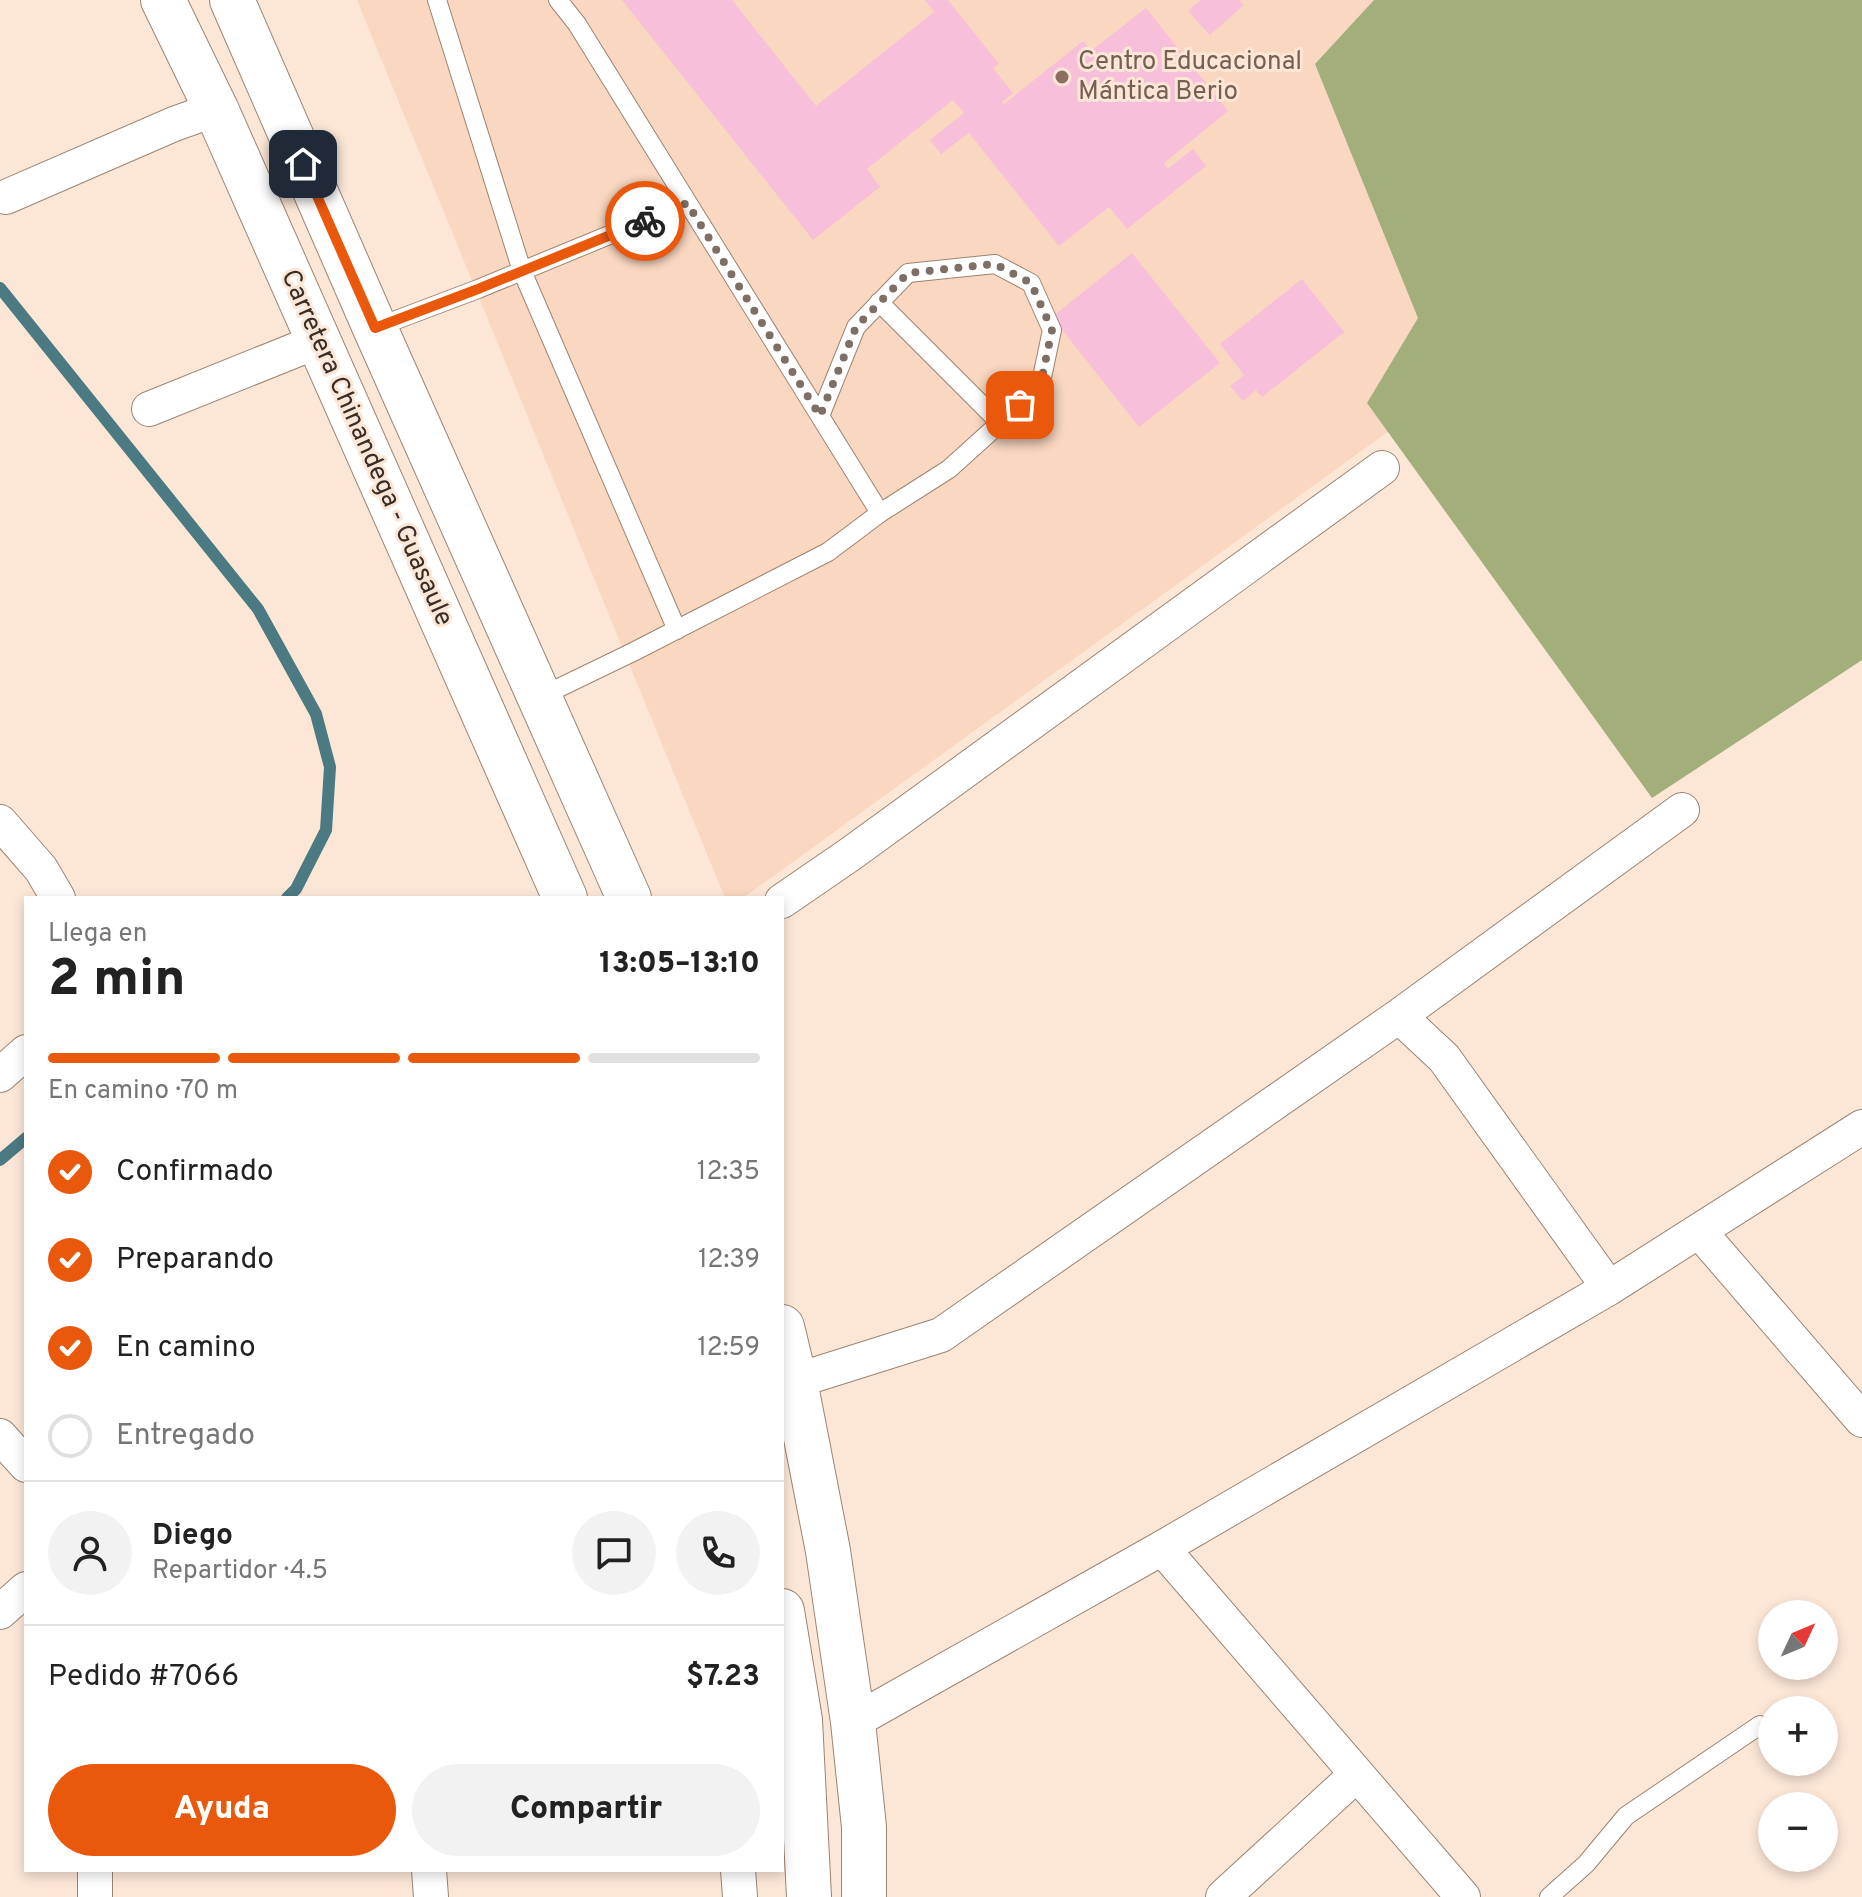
<!DOCTYPE html>
<html lang="es">
<meta charset="utf-8">
<style>
body{margin:0;font-family:Overpass,sans-serif;background:#f2f2f2;color:#222;height:100vh;display:flex;flex-direction:column;font-size:30px;white-space:nowrap}
*{box-sizing:border-box;margin:0}
p{font-size:26px;color:#767676}
.icon{flex:none;width:44px;height:44px;fill:none;stroke:currentColor;stroke-width:2;stroke-linecap:round;stroke-linejoin:round}
.map{position:relative;flex:1;overflow:hidden}
.sheet{position:absolute;left:24px;top:896px;width:760px;height:976px;display:flex;flex-direction:column;background:#fff;border-radius:0px;box-shadow:0 4px 12px #0003}
.sheet>*{flex:none}
.needle{width:52px;rotate:46deg}
.buttons{position:absolute;left:1758px;top:1600px;display:grid;gap:16px}
.buttons a{display:grid;place-items:center;width:80px;height:80px;border-radius:50%;background:#fff;box-shadow:0 4px 12px #0003;font-size:40px}
.pin{position:absolute;display:grid;place-items:center;width:68px;height:68px;color:#fff;margin:-34px;border-radius:16px;box-shadow:0 4px 12px #0006}
.courier{position:absolute;display:grid;place-items:center;width:80px;height:80px;margin:-40px;border:6px solid #ea580c;border-radius:50%;background:#fff;color:#222;box-shadow:0 2px 10px #0007}
.headline em{font-style:normal;font-weight:800}
.headline div{display:flex;flex-direction:column-reverse}
.headline{display:flex;align-items:center;justify-content:space-between;height:136px;padding:0 24px}
h1{font-size:52px;font-weight:800;line-height:60px}
.bar{display:grid;grid-template-columns:repeat(4,1fr);gap:12px 8px;align-content:center;height:96px;padding:0 24px}
.bar i{height:10px;border-radius:6px;background:#e0e0e0}
.bar .active{background:#ea580c}
.bar p{grid-column:span 4}
.line{display:flex;align-items:center;gap:20px;padding:0 24px;border-top:2px solid #e0e0e0}
.line div{flex:1}
.round{display:grid;place-items:center;flex:none;width:84px;height:84px;border-radius:42px;background:#f2f2f2}
ol{padding:0 24px;list-style:none}
li{display:flex;align-items:center;gap:24px;height:88px}
li p{margin-inline-start:auto}
li .icon{padding:8px;border-radius:50%;background:#ea580c;color:#fff;stroke-width:4}
li:last-child{color:#767676}
li i{width:44px;height:44px;border:4px solid #e0e0e0;border-radius:50%}
.action{display:flex;gap:16px;margin-top:auto;padding:16px 24px}
.action a{flex:1;height:92px;border-radius:48px;background:#ea580c;color:#fff;font-size:32px;font-weight:800;line-height:92px;text-align:center}
.action a+a{background:#f2f2f2;color:#222}
.map>svg:first-child{display:block}
</style>
<div class="map">
<svg width="1862" height="1897" viewBox="0 0 1862 1897">
<rect width="100%" height="100%" fill="#fce7d7"/>
<!-- built -->
<path fill="#f9d7c0" d="M357,0H1862V89L743,898H725Z"/>
<!-- forest -->
<path fill="#a3af7a" d="M1374,0H1862V660L1652,798L1367,403L1418,318L1315,64Z"/>
<g fill="none" stroke-linecap="round" stroke-linejoin="round">
<!-- stream -->
<path stroke="#4c7a82" stroke-width="12" d="M0,288L258,609L316,714L330,767L326,830L296,889L287,898
M0,1160L26,1138"/>
</g>
<!-- building -->
<path fill="#f8bfda" d="M622,0H732L816,106L934,12L925,0H948L999,64L993,68L1013,93L1002,102L1003,105L1083,41L1091,51L1146,8L1228,111L1164,163L1168,169L1193,149L1206,166L1127,229L1109,207L1059,246L969,133L941,154L930,140L964,113L953,100L867,169L880,187L813,240Z
M1201,0H1239L1244,5L1210,35L1188,11Z
M1132,253L1220,363L1139,427L1052,317Z
M1302,279L1344,332L1262,397L1256,390L1243,401L1230,386L1244,375L1220,344Z"/>
<g fill="none" stroke-linecap="round" stroke-linejoin="round">
<!-- service casing -->
<g stroke="#9c8472" stroke-width="20">
<path id="service" d="M437,0L522,271L677,630
M558,0L577,24L880,513
M879,302L1000,423
M375,328L478,289L687,203
M540,697L633,652L828,552L880,513L949,469L1040,387L1052,330L1031,283L995,264L908,273L856,327L820,416
M1549,1897L1586,1864L1626,1816L1760,1725"/>
</g>
<!-- minor casing -->
<g stroke="#9c8472" stroke-width="36">
<path id="minor" d="M6,197L174,124L216,109
M149,409L318,341
M0,822L41,869L58,898
M782,901L849,855L1382,468
M1399,1016L1682,810
M0,1075L26,1052
M1699,1231L1862,1420
M795,1381L941,1335L1399,1016L1444,1058L1609,1288
M0,1436L26,1465
M1162,1548L1463,1897
M0,1612L26,1589
M853,1722L1162,1548L1609,1288L1862,1127
M95,1870V1897
M429,1870L431,1897
M738,1870L740,1897
M1223,1897L1357,1774"/>
</g>
<!-- trunk casing -->
<g stroke="#9c8472" stroke-width="46">
<path id="trunk" d="M163,0L216,109L565,898
M232,0L375,328L629,898
M782,1327L795,1381L828,1551L853,1722L864,1827V1897
M782,1611L800,1720L809,1897"/>
</g>
<!-- service -->
<use href="#service" stroke="#fff" stroke-width="18"/>
<!-- minor -->
<use href="#minor" stroke="#fff" stroke-width="34"/>
<!-- trunk -->
<use href="#trunk" stroke="#fff" stroke-width="44"/>
</g>
<g fill="none" stroke-linecap="round" stroke-linejoin="round">
<!-- done -->
<path stroke="#7d6f65" stroke-width="8" stroke-dasharray="0 14.4" d="M645,221L687,203L820,416L856,327L908,273L995,264L1031,283L1052,330L1040,387L1020,405"/>
<!-- route -->
<path stroke="#ea580c" stroke-width="10" d="M303,164L375,328L478,289L645,221"/>
</g>
<!-- markers -->
<circle fill="#8d6e63" stroke="#fce7d7" stroke-width="3" cx="1062" cy="77" r="8"/>
<g text-anchor="middle" dominant-baseline="central" stroke-width="6" stroke-linejoin="round" paint-order="stroke">
<!-- education labels -->
<g font-size="26" fill="#785e54" stroke="#fce7d7" text-anchor="start">
<text x="1078" y="62">Centro Educacional<tspan x="1078" dy="30">Mántica Berio</tspan></text>
</g>
<!-- street labels -->
<g font-size="26" fill="#382e27" stroke="#fce7d7">
<text transform="translate(366 448) rotate(66)">Carretera Chinandega - Guasaule</text>
</g>
</g>
</svg>
<div class="buttons">
<a><svg class="needle" viewBox="-14 -14 28 28"><path d="M0-13l5 13h-10z" fill="#e53935"/><path d="M0 13l5-13h-10z" fill="#767676"/></svg></a>
<a>+</a>
<a>−</a>
</div>
<div class="pin" style="left:1020px;top:405px;background:#ea580c"><svg class="icon" aria-label="bag" viewBox="0 0 24 24"><path d="M5 8h14l-1 12H6zM9 8a3 3 0 0 1 6 0"/></svg></div>
<div class="pin" style="left:303px;top:164px;background:#1f2937"><svg class="icon" aria-label="home" viewBox="0 0 24 24"><path d="M3 11l9-7 9 7M6 9v11h12V9"/></svg></div>
<div class="courier" style="left:645px;top:221px"><svg class="icon" aria-label="bike" viewBox="0 0 24 24"><circle cx="6" cy="16" r="4"/><circle cx="18" cy="16" r="4"/><path d="M6 16l4-8h5l3 8M10 8l3 8H6M13 5h3"/></svg></div>
<section class="sheet">
<div class="headline"><div><h1>2 min</h1><p>Llega en</p></div><em>13:05–13:10</em></div>
<div class="bar"><i class="active"></i><i class="active"></i><i class="active"></i><i></i><p>En camino · 70 m</p></div>
<ol>
<li><svg class="icon" aria-label="check" viewBox="0 0 24 24"><path d="M5 12l5 5 9-10"/></svg>Confirmado<p>12:35</p></li>
<li><svg class="icon" aria-label="check" viewBox="0 0 24 24"><path d="M5 12l5 5 9-10"/></svg>Preparando<p>12:39</p></li>
<li><svg class="icon" aria-label="check" viewBox="0 0 24 24"><path d="M5 12l5 5 9-10"/></svg>En camino<p>12:59</p></li>
<li><i></i>Entregado</li>
</ol>
<div class="line" style="height:144px"><a class="round"><svg class="icon" aria-label="person" viewBox="0 0 24 24"><circle cx="12" cy="8" r="4"/><path d="M4 21q1-7 8-7t8 7"/></svg></a><div><b>Diego</b><p>Repartidor · 4.5</p></div><a class="round"><svg class="icon" aria-label="chat" viewBox="0 0 24 24"><path d="M4 5h16v11H9l-5 4z"/></svg></a><a class="round"><svg class="icon" aria-label="phone" viewBox="0 0 24 24"><path d="M5 4h4l2 5-3 2q2 4 5 5l2-3 5 2v4C11 20 4 13 5 4z"/></svg></a></div>
<div class="line" style="height:104px"><div>Pedido #7066</div><b>$7.23</b></div>
<div class="action"><a>Ayuda</a><a>Compartir</a></div>
</section>
</div>
